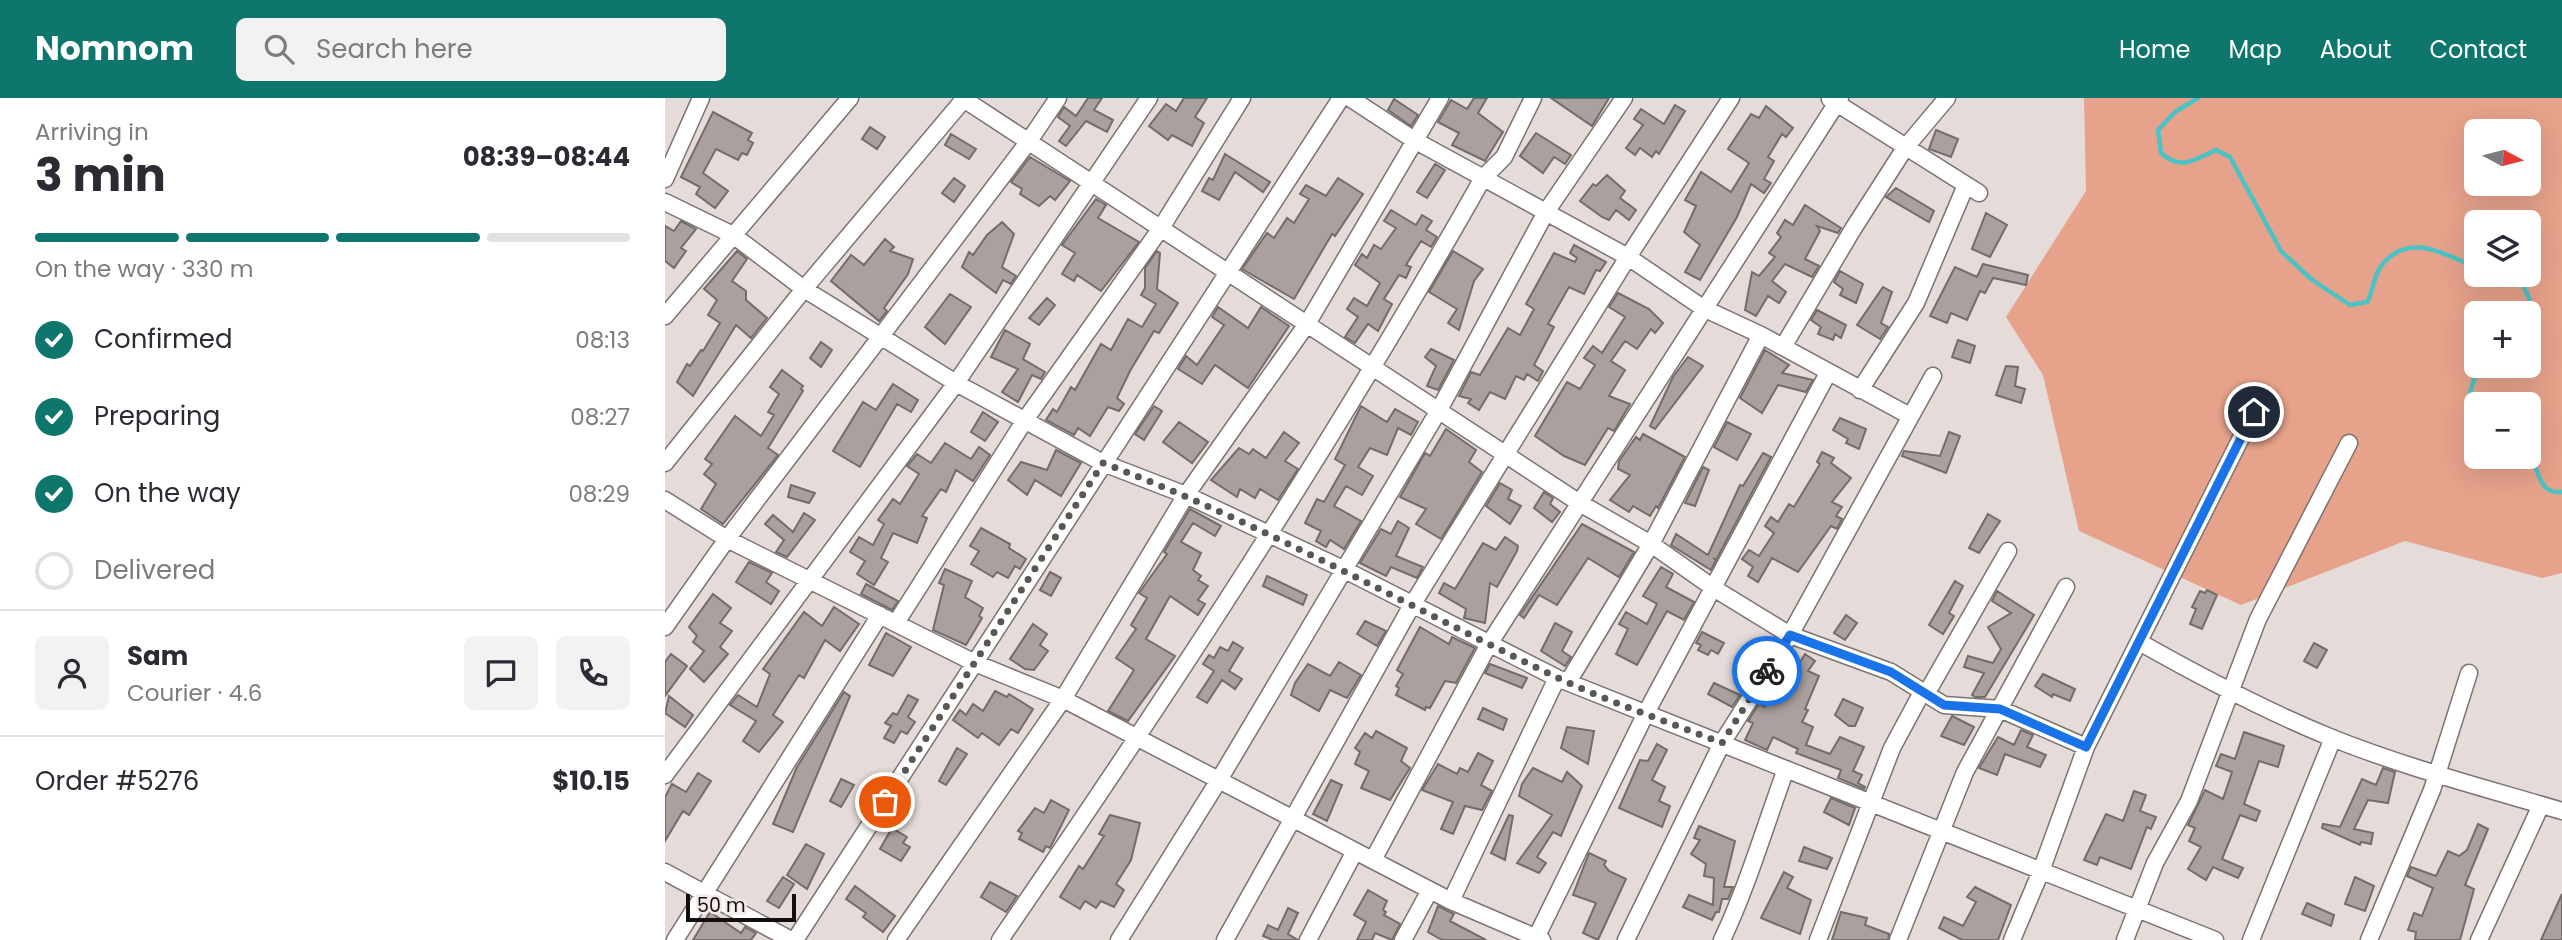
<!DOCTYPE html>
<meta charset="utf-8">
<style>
body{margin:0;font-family:Poppins,sans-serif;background:#f2f2f3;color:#2b2b33;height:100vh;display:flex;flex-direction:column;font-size:26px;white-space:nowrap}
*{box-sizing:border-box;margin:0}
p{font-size:23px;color:#7c7c81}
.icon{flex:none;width:38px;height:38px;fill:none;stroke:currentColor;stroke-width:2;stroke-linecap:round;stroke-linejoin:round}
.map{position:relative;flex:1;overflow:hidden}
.panel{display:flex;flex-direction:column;background:#fff;width:665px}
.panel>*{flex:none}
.needle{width:46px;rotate:97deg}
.controls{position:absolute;left:1799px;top:21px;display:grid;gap:14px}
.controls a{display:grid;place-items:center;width:77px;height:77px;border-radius:10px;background:#fff;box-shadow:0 7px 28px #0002;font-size:35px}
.scale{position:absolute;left:21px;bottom:18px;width:110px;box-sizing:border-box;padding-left:7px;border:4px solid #110e0d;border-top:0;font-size:19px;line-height:24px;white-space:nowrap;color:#110e0d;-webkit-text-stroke:5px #f3e9e6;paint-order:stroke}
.pin{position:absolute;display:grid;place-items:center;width:60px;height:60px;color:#fff;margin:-30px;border:4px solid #fff;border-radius:50%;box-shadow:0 2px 7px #0007}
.courier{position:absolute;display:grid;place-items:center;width:70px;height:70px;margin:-35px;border:5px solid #1a73e8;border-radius:50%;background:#fff;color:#222;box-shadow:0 2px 9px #0007}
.overview em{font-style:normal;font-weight:700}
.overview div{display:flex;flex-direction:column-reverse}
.overview{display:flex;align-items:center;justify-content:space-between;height:119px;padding:0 35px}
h1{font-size:46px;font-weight:700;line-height:52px}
.bar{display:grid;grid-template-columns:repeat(4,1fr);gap:10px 7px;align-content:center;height:84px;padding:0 35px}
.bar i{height:9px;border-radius:5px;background:#e1e1e2}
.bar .selected{background:#0f766e}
.bar p{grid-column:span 4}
.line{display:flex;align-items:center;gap:18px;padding:0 35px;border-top:2px solid #e1e1e2}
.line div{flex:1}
.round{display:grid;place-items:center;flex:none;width:74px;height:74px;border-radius:10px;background:#f2f2f3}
ol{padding:0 35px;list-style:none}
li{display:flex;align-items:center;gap:21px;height:77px}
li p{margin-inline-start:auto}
li .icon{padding:7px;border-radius:50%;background:#0f766e;color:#fff;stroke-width:4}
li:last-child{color:#7c7c81}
li i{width:38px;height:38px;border:4px solid #e1e1e2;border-radius:50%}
header{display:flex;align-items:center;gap:42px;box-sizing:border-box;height:98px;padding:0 35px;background:#0f766e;color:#fff}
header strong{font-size:33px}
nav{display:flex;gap:38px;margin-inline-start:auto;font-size:24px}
.search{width:490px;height:63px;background:#f2f2f3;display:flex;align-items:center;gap:18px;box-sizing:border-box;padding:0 24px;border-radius:10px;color:#7c7c81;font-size:26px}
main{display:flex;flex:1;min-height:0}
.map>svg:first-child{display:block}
</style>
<header>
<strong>Nomnom</strong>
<div class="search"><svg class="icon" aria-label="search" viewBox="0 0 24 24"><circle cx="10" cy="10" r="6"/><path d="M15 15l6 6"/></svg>Search here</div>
<nav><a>Home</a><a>Map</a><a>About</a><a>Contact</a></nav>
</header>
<main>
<section class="panel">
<div class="overview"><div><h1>3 min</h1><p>Arriving in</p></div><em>08:39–08:44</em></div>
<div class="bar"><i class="selected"></i><i class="selected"></i><i class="selected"></i><i></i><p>On the way · 330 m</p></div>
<ol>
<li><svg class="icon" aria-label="check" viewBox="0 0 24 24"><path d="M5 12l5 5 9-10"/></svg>Confirmed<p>08:13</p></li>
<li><svg class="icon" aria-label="check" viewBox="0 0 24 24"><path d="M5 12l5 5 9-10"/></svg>Preparing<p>08:27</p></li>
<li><svg class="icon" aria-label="check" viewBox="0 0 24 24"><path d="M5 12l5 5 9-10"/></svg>On the way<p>08:29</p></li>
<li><i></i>Delivered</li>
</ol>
<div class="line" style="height:126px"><a class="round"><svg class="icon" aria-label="person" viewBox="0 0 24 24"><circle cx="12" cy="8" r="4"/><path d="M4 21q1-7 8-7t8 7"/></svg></a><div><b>Sam</b><p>Courier · 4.6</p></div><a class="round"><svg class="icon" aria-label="chat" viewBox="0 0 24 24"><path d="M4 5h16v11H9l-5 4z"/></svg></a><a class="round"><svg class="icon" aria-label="phone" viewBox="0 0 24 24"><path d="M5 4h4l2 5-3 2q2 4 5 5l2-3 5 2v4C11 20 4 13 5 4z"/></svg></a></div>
<div class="line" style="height:91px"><div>Order #5276</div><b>$10.15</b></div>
</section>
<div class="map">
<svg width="1897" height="842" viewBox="0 0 1897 842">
<rect width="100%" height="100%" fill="#e5dcd9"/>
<!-- green -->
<path fill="#e6a28b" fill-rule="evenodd" d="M1419,0H1897V475L1877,480L1740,443L1576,507L1414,433L1378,277L1341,219L1421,93ZM1811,33H1864V86H1811ZM1811,124H1864V177H1811ZM1811,215H1864V268H1811ZM1811,306H1864V359H1811Z"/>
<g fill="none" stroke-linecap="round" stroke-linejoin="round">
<!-- stream -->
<path stroke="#4bc3c4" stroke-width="4.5" d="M1533,0L1510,14L1493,32L1496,55C1516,73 1529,62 1551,52L1565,59L1616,153L1646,181L1685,207L1702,204C1708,194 1709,177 1716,168C1743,133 1778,156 1811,169
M1832,177L1857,185L1865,202L1858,215
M1811,330L1806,326C1802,304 1804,287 1816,268
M1864,358C1876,372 1872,396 1897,394"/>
</g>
<!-- building -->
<path fill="#aaa19e" stroke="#746c69" stroke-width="2" d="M423,0H437L429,12L448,22L442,34L421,23L401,48L394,43L405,28L393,19L399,9L411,18Z
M519,0H542L530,19L539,25L527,48L507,37L503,42L484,28L501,6L511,13Z
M809,0H822L813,15L838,34L820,63L787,47L794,35L773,24L786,2L802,11Z
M886,0H944L927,28Z
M729,1L753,17L746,28L723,12Z
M1010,7L1020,13L994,56L991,53L987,59L975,50L970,57L961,50L978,27L969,21L976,11L999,26Z
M1101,8L1128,30L1121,39L1117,36L1103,59L1109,63L1099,81L1106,85L1099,95L1086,86L1072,119L1035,182L1020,174L1035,147L1019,134L1031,108L1020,102L1036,74L1066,94L1084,65L1063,51L1086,16L1094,20Z
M48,14L87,35L83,42L88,45L82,57L77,55L73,62L51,51L38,75L63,93L50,110L31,96L35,89L16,79Z
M205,29L220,39L212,51L197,41Z
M1271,32L1293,41L1286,59L1264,51Z
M871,35L906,57L900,66L889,59L878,75L855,58Z
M286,36L311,51L304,61L280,47Z
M560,56L605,84L598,94L570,74L554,102L537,93L544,80L548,82Z
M365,59L405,83L390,102L385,98L374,108L355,96L357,91L346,84Z
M770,66L780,72L762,100L752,94Z
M942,77L960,93L955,100L971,112L964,122L951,112L944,122L937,119L915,103L928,86L931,88Z
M289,80L300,88L289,104L277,95Z
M673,80L698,96L670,138L667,136L629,201L577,171L602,135L609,140L622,120L629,125L644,101L635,96L641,87L661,98Z
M1231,90L1269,113L1264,124L1221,99Z
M431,101L441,107L433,120L474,144L436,193L412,177L409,183L397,176L410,155L397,147Z
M1140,107L1176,130L1173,135L1152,128L1155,133L1140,161L1154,168L1147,179L1120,166L1107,183L1121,194L1114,205L1103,198L1091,218L1080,212L1087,174L1094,178L1110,159L1104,155L1116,139L1112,135L1120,122L1128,127Z
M726,112L751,127L757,117L767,123L761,132L772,139L766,149L756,143L741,167L746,169L741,180L734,177L719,201L727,206L713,233L703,226L690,245L680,239L693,219L682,211L689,200L702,208L715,185L690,167L697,156L702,160L709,147L716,151L731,130L719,123Z
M1321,115L1342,127L1325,159L1307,151Z
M16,123L31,131L16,150L21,153L9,170L0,163V128L9,133Z
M337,124L349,136L337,169L351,178L346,186L338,182L331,195L297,169L304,154L308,157L322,137Z
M220,141L229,149L225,153L248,161L243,176L219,210L222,213L214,223L166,183L186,157L199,167Z
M909,147L941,164L935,173L931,172L919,196L904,189L883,226L889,229L869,267L878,273L873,283L862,276L859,282L851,278L840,301L825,294L814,312L803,305L806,301L794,298L806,274L815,277L843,230L855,237L869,211L861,206L889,155L910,164L912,160L905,155Z
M72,153L82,161L67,183L81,193V202L102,220L86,240L71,227L28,298L12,284L22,266L25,268L36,252L38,253L55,225L43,217L52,202L39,191Z
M492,153L495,155L492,191L513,205L494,235L489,233L465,273L452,300L459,306L454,313L443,309L425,338L413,330L409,337L381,322L388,311L392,314L406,289L410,292L436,246L446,252L463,221L477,229L491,206L476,197L480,190V170Z
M788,153L818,171L809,183L794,232L783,225L792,211L764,194Z
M1318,166L1363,177L1361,187L1328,180L1320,195L1315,193L1302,222L1286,215L1282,225L1265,218L1290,169L1312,179Z
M1175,173L1198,186L1191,205L1175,197L1178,191L1169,184Z
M1218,189L1227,194L1216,225L1223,229L1215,241L1192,227Z
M953,195L984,211L998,225L990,235L986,231L972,251L960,243L946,263L960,272L944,298L965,306L949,333L943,330L920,367L899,358L870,338L902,284L915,291L930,267L919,260L928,248L937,255L960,219L944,209Z
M285,196L306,209L280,246L260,229Z
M382,200L390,207L374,227L364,220Z
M553,209L583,230L596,209L624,228L583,290L550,267L537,286L513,271L521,258L532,267L559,227L547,219Z
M1152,212L1181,227L1176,240L1170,236L1168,242L1153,236L1156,229L1146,222Z
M340,232L365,246L358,261L380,274L376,281L367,277L353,304L337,294L353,271L326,259Z
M1293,242L1310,248L1305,265L1287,259Z
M156,244L167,252L156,269L145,260Z
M766,251L789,262L773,292L762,288L771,268L760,259Z
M1100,252L1124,267L1117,275L1148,282L1141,294L1113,287L1097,315L1075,300Z
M1023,259L1038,268L990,331L985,328L1008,279Z
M1341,268L1353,269L1350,288L1360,291L1356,305L1331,297Z
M117,272L138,288L136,291L138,293L103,350L113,357L58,426L36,411L51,386L39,376L47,366L40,361L70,318L96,338L109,317L103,314L114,296L105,289Z
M228,286L253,302L246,314L232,306L195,369L168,353L198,304L211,312Z
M489,308L497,313L479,342L470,336Z
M696,308L722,324L730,311L753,324L746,337L733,330L722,357L705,350L693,369L708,378L697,397L681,388L669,408L696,423L679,451L665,442L661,449L651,443L656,433L640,425L652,401L659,404L680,367L670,361Z
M318,314L333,324L320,343L306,334Z
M1175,320L1201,331L1194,351L1181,345L1183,341L1168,332Z
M514,324L543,344L527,365L498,344Z
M1062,324L1086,336L1072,362L1049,349Z
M781,331L811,352L804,364L817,374L776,441L751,426L761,411L735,399L760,355L765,358Z
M619,334L634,345L620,363L633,371L613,402L595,391L590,400L575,391L572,399L546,382L574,350L584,356L588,351L601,360Z
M1284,334L1295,338L1281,375L1237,358L1239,353L1275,358Z
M978,336L1020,359L993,410L991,408L985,418L968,408L964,414L945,402L965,377L953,371L954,363L971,339L975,342Z
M280,345L306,361L314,349L325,357L308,383L291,372L281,394L276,391L257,418L262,420L252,445L228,435L216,460L223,464L209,487L192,476L200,463L185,454L194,439L208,447L219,426L213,422L228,401L235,406L254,376L242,368L252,356L266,365Z
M391,352L416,365L396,398L370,382L362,397L343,382L356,364L382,372Z
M1157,354L1169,360L1166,365L1186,380L1167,404L1177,409L1171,418L1177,421L1172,431L1166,428L1133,474L1107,460L1093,484L1083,478L1088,469L1077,461L1084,452L1094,458L1109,435L1100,428L1106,419L1113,424L1124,406L1129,409L1155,366L1152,364Z
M1098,355L1106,359L1051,462L1048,460L1051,462L1046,472L1006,447L1011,436L1043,457L1075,387L1078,388Z
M1038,369L1044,372L1030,408L1020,405Z
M835,385L847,392L843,401L856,408L845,426L821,408Z
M126,387L150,395L144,405L123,399Z
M879,394L888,400L885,406L895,414L887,424L869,410Z
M525,411L556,428L550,438L528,425L516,444L536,455L528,472L536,478L533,482L543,488L533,502L540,506L533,517L505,498L481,541L510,558L463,623L443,613L469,572L451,560L471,531L466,527L482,500L474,495L502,456L499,454Z
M139,415L150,422L122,459L111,454L119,442L100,426L108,417L128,434Z
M1323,416L1335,423L1314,455L1304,450Z
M733,423L744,430L731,458L758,469L752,480L726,469L721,478L695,465L716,431L726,436Z
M917,426L969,454L954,479L923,460L892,507L874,497L859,520L855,517Z
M316,430L345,446L344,450L361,461L355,471L350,468L343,480L332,474L328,479L306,466L314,453L305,448Z
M840,439L853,448L852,453L832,489L825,485L820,525L799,520L801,511L774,495L779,485L790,491L818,445L831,452Z
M84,464L107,475L101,484L114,493L106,506L71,484Z
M996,469L1008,476L1001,489L1029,504L1019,522L1002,513L972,567L951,556L963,531L954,526L961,514L982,526L992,506L978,498Z
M280,471L307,483L300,499L318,510L314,518L317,520L301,547L268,532L279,487L274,485Z
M385,474L396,480L386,498L375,492Z
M602,478L642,497L638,507L598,488Z
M1290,483L1298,488L1284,515L1289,518L1278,536L1264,527Z
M201,486L233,503L227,512L196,496Z
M1542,492L1552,497L1537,531L1525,526L1531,511L1527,509L1535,493L1540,495Z
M1332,493L1369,517L1320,599H1310L1307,597L1319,575L1299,569L1303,558L1328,565L1336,551L1323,529L1346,515L1327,503Z
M48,496L66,510L55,525L67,533L55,549L63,556L39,584L25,571L39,553L28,544L32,538L24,529Z
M169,509L194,526L175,553L160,542L139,580L134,577L108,617L118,624L94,654L78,643L91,623L65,607L73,597L92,609L105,576L98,571L139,514L157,528Z
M1181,517L1192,525L1180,542L1169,535Z
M700,523L721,533L712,548L692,536Z
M890,525L907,534L897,553L906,559L900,568L876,553Z
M368,526L382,536L375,547L383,553L369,572L360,571L345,561Z
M755,529L784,546L787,539L810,550L791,585L780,583L765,610L761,609L760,612L731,597L734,590L731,588L738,576L732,572Z
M1037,534L1059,545L1053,556L1046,552L1043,557L1033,552L1036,547L1031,545Z
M221,535L246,549L228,578L204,567Z
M568,544L578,550L564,573L577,581L570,591L557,582L542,605L532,599L549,573L538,566L544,557L549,560L555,549L563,553Z
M1649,545L1662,552L1652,570L1639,563Z
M6,556L22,568L0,598V564Z
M1140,556L1150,563L1143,573L1154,578L1140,611L1143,612L1137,624L1148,629L1141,647L1165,656L1175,639L1199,649L1188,673L1197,677L1193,685L1200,689L1199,691L1173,680L1176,672L1131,655L1133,651L1108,639L1102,652L1080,642L1088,625L1083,623L1094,606L1100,609L1106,598L1113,601Z
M674,564L696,577L682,600L665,592L654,613L626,597L630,585L643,566L665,578Z
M825,566L862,580L857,590L820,575Z
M1378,576L1410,591L1405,603L1388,596L1387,599L1370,588Z
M1049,585L1075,597L1067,609L1043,596Z
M330,593L342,599L344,596L368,611L353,635L346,631L334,647L317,635L313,640L288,622L295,612L301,617L308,606L318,613Z
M179,594L185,598L128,734L108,726L132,669Z
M243,597L253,602L243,619L250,624L242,636L236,633L229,645L219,640L226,628L220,625L228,615L232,617Z
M4,598L28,617L20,629L0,615Z
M1178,601L1198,610L1190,628H1184L1170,617Z
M818,610L842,621L838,632L813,621Z
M1287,618L1309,629L1299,647L1276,638Z
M902,629L929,633L923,666L896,650Z
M1356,632L1368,637L1362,649L1381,657L1375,669L1340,656L1332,677L1314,670L1333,639L1349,647Z
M711,633L742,650L736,663L745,670L725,702L696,690L704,673L690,666L695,654L690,650L700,635L707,640Z
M1579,634L1619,648L1613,669L1594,663L1579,706L1595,713L1591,723L1575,717L1557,761L1578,770L1573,780L1548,769L1541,782L1523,771L1536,749L1524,743L1530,730L1523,727L1540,692L1558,701L1567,674L1551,668L1556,656L1570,661Z
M992,646L1002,652L987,682L1000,689L994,703L1005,708L997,729L954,710L975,662L983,663Z
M292,650L302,656L281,687L274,683Z
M813,655L828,663L816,687L827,693L817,712L800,708L788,736L776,731L788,704L757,692L773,666L792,676L795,670L803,674Z
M868,670L897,684L902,674L917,688L896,738L888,734L872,759L881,765L874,775L852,765L887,717L854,698L857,686Z
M1718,670L1730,674L1723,705L1703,702L1689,731L1708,735L1706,746L1696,744L1695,747L1657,730L1658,726L1675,729L1697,681L1711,687Z
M33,675L46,683L24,717L18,713L0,743V699L7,686L21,694Z
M176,681L189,687L176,709L165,703Z
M666,682L677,687L662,723L648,716Z
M1469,693L1481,697L1475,713L1491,719L1486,731L1482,729L1466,771L1435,759L1432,767L1419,762L1441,716L1458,723Z
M1166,700L1190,710L1184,727L1159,714Z
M386,702L404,712L385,750L381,748L378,754L354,741L357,735L353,733L370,710L379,715Z
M445,717L475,725L466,762L451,786L459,792L449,809L436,803L431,810L420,803L415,811L395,799L414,768L418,771L439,738L434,736Z
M844,717L848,718L840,762L826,755Z
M1813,726L1823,731L1800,787L1809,791L1795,842H1750L1751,834L1743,832L1749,815L1757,818L1768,790L1742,778L1746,769L1771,778L1783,753L1794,758L1802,752Z
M1034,728L1070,743L1059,789H1068L1063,801H1057L1054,814H1051L1047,822L1018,809L1024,797L1048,807L1049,780L1039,778L1041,766L1026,756L1035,742L1029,740Z
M227,730L242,739L238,745L245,749L236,763L215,751Z
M141,746L159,756L142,791L122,777Z
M1139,749L1167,760L1162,771L1134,763Z
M924,755L941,763L939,767L944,773L961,781L933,842L918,835L931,805L908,797Z
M1119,774L1128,779L1122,790L1146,802L1135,836L1096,820Z
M118,779L129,786L114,810L102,803Z
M1690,779L1709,788L1700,813L1680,806Z
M325,784L352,798L341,814L316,799Z
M190,788L230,818L218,834L198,819L201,815L181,801Z
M1310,789L1346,807L1333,842H1297L1274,830L1279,819L1298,828L1311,804L1302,799Z
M703,792L722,803L718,812L721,814L719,817L735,826L727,842L710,835L707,842H692L701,824L689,817Z
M1897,796V842H1876Z
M1642,805L1669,817L1666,828L1637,816Z
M773,808L789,816L785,823L821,842H777L763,834Z
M623,810L633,815L623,836L633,842H608L598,838L603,827L613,832Z
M45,814L76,835L80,829L91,835L86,842H28Z
M1176,814L1202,820L1200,827L1224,836L1223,842H1167Z"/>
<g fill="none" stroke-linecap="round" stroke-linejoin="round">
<!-- street casing -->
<g stroke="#7c7370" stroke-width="19">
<path id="street" d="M297,0L913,404L986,446L1050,491L1125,537L1226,574L1279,607L1335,611L1421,649
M685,0L749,42L963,159L1066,0
M1165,1L1314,95
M0,81L36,0
M0,104L68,137L139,191L291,285L438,365L521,397L678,471L892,580L1550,842
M0,218L185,0
M1118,249L1188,131L1240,50L1282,0
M1195,292L1251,205L1301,87
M0,365L139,191L300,0
M0,402L62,441L310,565L398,601L521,397L642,226L775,0
M231,525L360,322L496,130L577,0
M0,529L62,441L364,43L393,0
M1476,545C1538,580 1601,613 1667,640C1742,670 1820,690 1897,713
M903,584L986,446L1096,237
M0,677L291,285L484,0
M708,762L824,546L1175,0
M0,774L126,842
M786,803L892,580
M871,840L981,615L1163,275
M10,842L215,517
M130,842L676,0
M231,842L398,601L786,803L877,842
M335,842C505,594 670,342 818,80L839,59L868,0
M454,842L554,682L774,312L881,114L959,0
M560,842L747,507L963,159L1038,210L1096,237L1245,318
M643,842L690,753
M738,842L765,792
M961,842L1057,645L1125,537L1268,278
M1057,842C1083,787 1100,728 1121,671
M1153,842L1227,650L1255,598L1264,591L1343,453
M1233,842L1300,674L1401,489
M1347,842L1376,773L1421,649L1589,314
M1460,842L1490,765L1524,703L1593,521L1684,345
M1586,842L1668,640
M1704,842L1767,692L1804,575
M1814,842L1876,707"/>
</g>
<!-- street -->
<use href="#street" stroke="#fff" stroke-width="16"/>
</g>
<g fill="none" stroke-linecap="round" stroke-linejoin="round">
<!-- done -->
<path stroke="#5b5654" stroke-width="7" stroke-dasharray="0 12.6" d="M220,704L438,365C594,424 739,506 889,578C943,604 1001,623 1057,645L1102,573"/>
<!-- route -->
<path stroke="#1a73e8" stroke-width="9" d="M1102,573L1125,537L1226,574L1279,607L1335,611L1421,649L1589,314"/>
</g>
</svg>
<div class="controls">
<a><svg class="needle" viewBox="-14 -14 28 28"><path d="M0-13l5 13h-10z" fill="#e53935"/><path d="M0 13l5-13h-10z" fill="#7c7c81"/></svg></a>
<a><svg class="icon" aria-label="layers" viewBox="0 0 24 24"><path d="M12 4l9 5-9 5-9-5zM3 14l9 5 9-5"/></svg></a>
<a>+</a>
<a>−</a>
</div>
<div class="scale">50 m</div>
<div class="pin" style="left:220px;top:704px;background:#ea580c"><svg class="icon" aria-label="bag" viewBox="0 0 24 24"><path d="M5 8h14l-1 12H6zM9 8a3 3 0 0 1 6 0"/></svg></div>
<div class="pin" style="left:1589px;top:314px;background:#1f2937"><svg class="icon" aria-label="home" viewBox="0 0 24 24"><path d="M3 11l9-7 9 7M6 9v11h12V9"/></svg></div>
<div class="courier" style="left:1102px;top:573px"><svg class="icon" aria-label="bike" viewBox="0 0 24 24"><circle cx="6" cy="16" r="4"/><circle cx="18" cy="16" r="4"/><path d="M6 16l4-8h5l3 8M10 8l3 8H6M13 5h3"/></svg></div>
</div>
</main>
